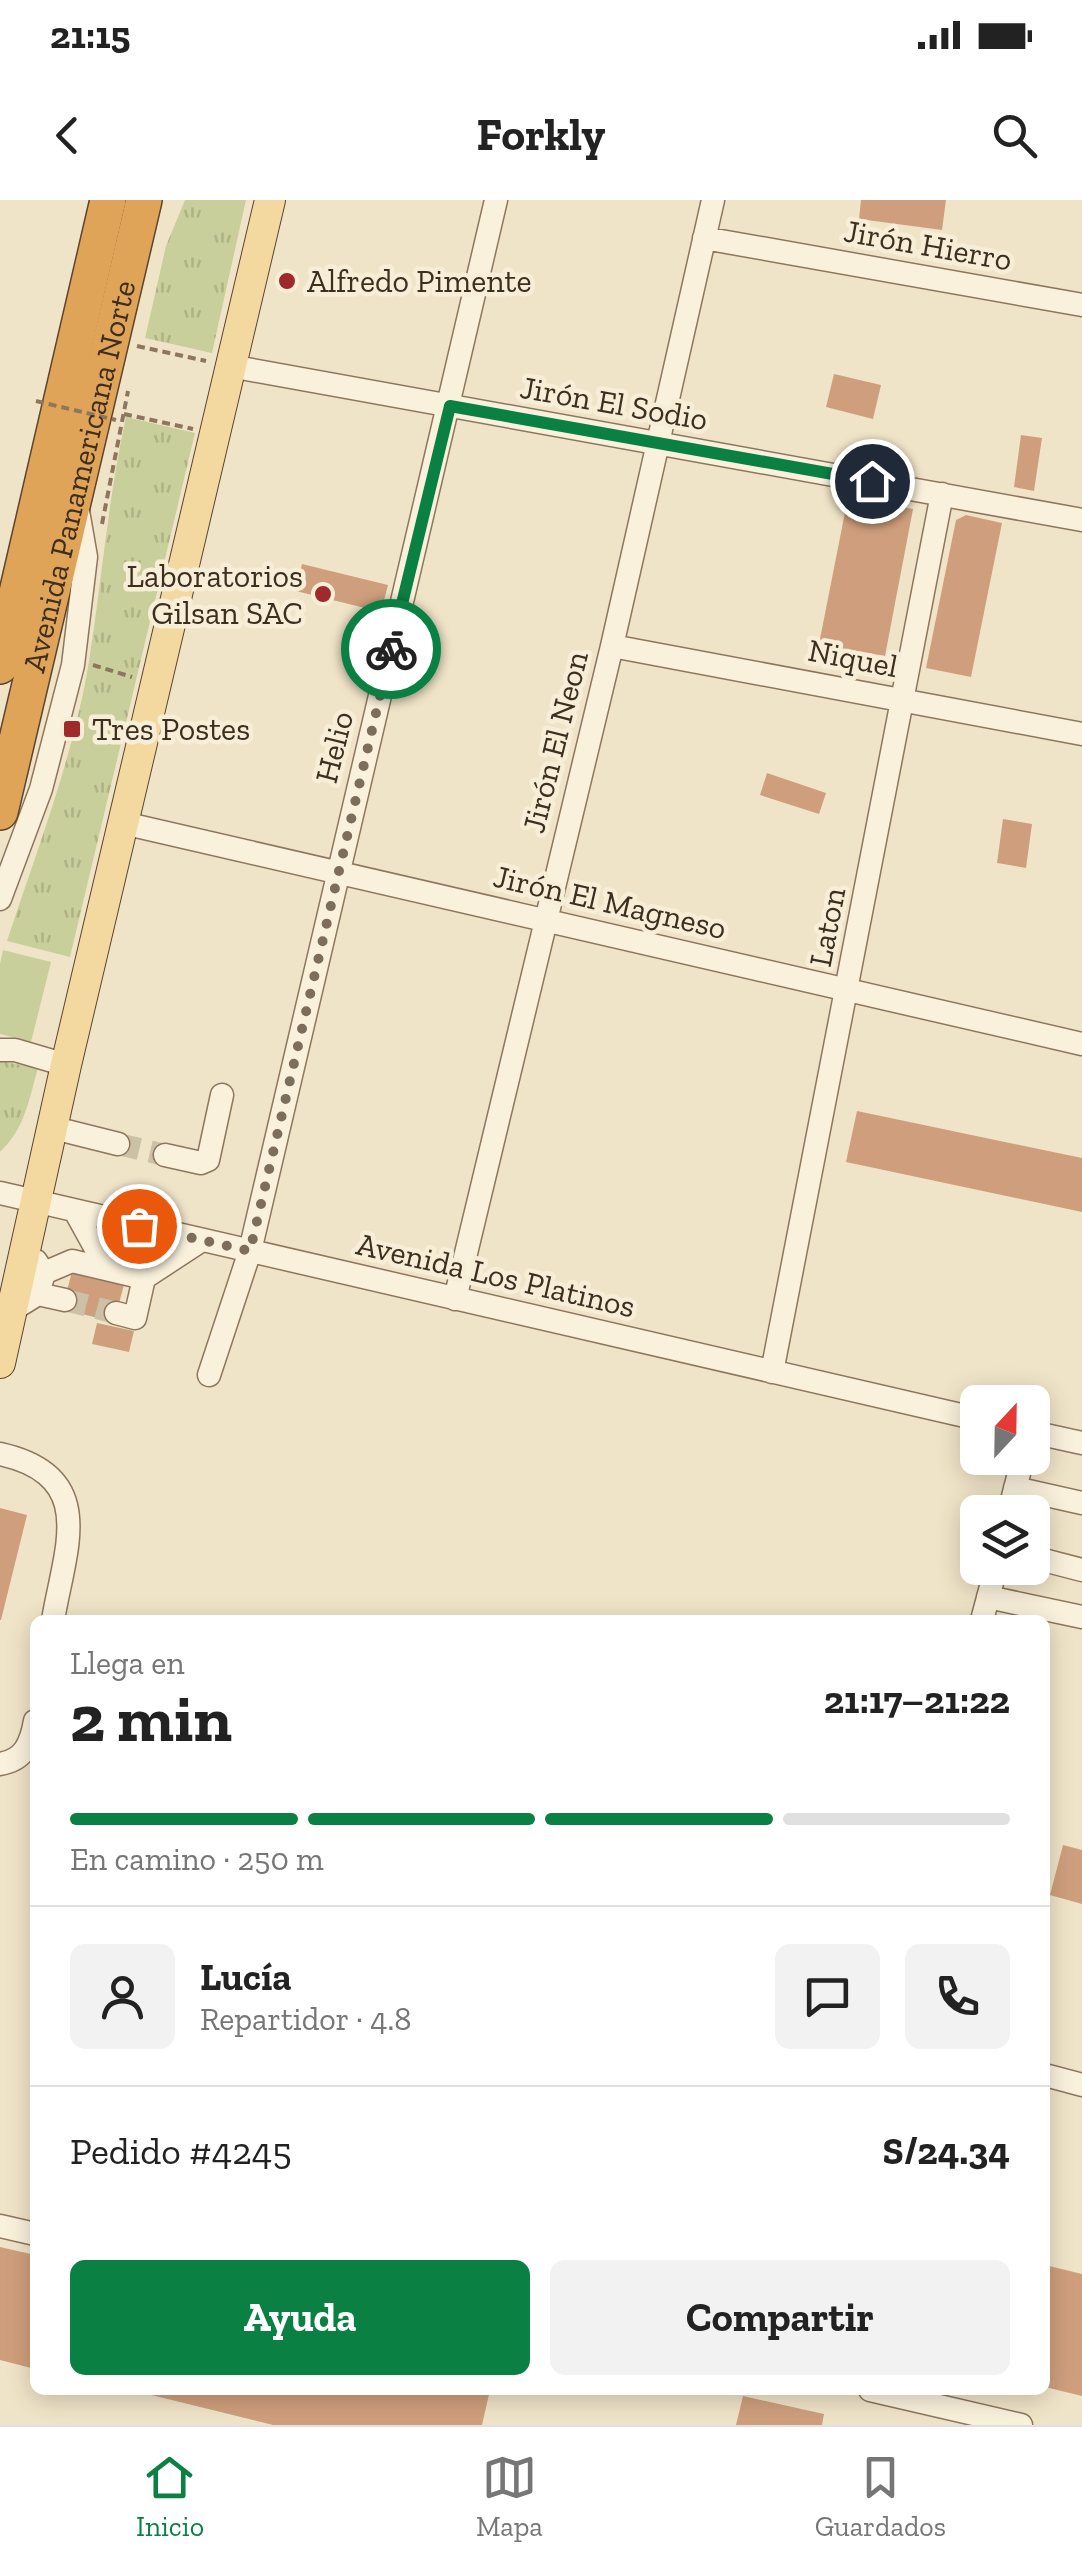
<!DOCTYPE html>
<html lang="es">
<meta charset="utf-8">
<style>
body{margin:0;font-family:"Zilla Slab",serif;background:#f2f2f2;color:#222;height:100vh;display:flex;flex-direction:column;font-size:38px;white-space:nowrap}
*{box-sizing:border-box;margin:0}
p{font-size:32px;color:#767676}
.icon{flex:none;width:55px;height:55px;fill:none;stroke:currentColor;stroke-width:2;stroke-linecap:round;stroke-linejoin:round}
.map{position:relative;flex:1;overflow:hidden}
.sheet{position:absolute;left:30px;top:1415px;width:1020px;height:780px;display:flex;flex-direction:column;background:#fff;border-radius:15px;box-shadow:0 5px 25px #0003}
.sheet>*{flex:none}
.needle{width:65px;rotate:22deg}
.fabs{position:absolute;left:960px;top:1185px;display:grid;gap:20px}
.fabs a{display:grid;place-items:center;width:90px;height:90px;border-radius:15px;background:#fff;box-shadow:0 5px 25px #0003;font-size:50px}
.pin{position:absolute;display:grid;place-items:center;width:85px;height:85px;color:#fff;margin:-42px;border:5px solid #fff;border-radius:50%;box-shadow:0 2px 10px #0007}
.courier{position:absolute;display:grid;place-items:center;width:100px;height:100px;margin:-50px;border:8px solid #0b8043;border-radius:50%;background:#fff;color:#222;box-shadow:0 2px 12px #0007}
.headline em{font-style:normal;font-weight:700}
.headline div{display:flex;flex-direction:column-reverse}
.headline{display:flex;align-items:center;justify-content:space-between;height:170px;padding:0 40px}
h1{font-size:65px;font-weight:700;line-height:75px}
.bar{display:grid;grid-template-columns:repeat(4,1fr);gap:15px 10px;align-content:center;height:120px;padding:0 40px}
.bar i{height:12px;border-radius:8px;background:#e0e0e0}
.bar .active{background:#0b8043}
.bar p{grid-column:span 4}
.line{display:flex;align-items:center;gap:25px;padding:0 40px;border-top:2px solid #e0e0e0}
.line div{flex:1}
.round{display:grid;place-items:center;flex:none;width:105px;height:105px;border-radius:15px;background:#f2f2f2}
.action{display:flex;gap:20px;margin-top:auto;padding:20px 40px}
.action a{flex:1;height:115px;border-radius:15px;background:#0b8043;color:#fff;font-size:40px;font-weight:700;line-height:115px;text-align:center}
.action a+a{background:#f2f2f2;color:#222}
.status{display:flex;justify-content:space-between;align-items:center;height:70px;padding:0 50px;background:#fff;direction:ltr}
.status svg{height:28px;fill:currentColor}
header{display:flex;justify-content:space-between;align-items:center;height:130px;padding:0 40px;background:#fff;font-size:45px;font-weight:700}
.tab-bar{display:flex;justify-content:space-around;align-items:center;height:140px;border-top:2px solid #e0e0e0;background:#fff;font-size:28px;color:#767676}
.tab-bar a{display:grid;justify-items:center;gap:5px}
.tab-bar .active{color:#0b8043}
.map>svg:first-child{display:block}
</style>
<div class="status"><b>21:15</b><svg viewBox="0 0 49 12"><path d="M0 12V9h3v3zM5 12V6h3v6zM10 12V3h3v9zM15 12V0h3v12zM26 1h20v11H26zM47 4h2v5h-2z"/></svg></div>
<header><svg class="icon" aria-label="back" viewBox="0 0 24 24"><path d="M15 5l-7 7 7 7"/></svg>Forkly<svg class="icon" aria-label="search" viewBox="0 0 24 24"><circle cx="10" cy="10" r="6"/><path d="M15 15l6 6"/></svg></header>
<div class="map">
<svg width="1082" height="2225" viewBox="0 0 1082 2225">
<defs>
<pattern id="grass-tufts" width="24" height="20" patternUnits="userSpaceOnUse" patternTransform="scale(2.5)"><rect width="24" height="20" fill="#c9cf9b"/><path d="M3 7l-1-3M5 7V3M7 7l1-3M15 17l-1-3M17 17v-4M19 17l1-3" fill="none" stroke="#aeb285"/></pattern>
</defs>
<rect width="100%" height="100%" fill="#f0e4c8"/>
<!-- grass -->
<path fill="url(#grass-tufts)" d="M185,0H246L212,153L145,138L166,46Z
M126,217L195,233L70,757L7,741C37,650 74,555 89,461C102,379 108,298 126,217Z
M0,861L38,868C29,899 25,929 0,952Z"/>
<!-- park -->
<path fill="#c9cf9b" d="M3,750L51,762L31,842L0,834V764Z"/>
<!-- building -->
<path fill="#cf9f7d" d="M861,0H946L942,30L859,19Z
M834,174L881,185L873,219L826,207Z
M1021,235L1042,238L1034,291L1014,287Z
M848,297L913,309L885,456L819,444Z
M966,315L1002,323L971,477L926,468L956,320Z
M302,364L388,385L381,412L296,391Z
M767,573L826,593L819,614L760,595Z
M1003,619L1032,624L1026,668L997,663Z
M857,911L1082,958V1012L846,962Z
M73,1068L125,1081L114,1122L62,1109Z
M97,1123L134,1131L129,1152L92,1144Z
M0,1308L27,1315L1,1420H0Z
M1063,1645L1082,1650V1704L1050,1695Z
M0,2047L35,2055V2169L0,2160Z
M1045,2065L1082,2074V2196L1045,2187Z
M131,2190H490L482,2225H273Z
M743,2196L824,2214L822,2225H736Z"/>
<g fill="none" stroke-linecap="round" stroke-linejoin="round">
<!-- minor-tunnel -->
<path stroke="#ccc0a6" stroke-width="22" stroke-dasharray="22 11" stroke-linecap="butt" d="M118,944L165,955
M65,1100L116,1113"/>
<!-- minor casing -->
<g stroke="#8d765c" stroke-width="25">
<path id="minor" d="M704,38L1082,105
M230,166L1082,320
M612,446L1082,534
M123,623L1082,844
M0,699L41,589L73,465L86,357L78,311
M0,850H15L66,865
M54,928L118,944
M165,955L201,963L208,960L222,895
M0,993L978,1219
M75,1011L107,1069
M44,1073L72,1061L144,1078
M38,1094L65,1100
M455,1099L612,446L713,0
M12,1110L38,1094L44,1073L36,1061
M116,1113L135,1118L144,1078L202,1040
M772,1172L942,294
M209,1175L250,1051L496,0
M1032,1232L1082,1243
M0,1254C99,1276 65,1348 53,1420
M1015,1288L1082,1303
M1009,1312L1023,1258
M1032,1357L1082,1370
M988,1397L1082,1417
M982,1420L996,1368
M0,1564C24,1560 31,1544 35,1521
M1045,1875L1082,1885
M0,2026L35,2034
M870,2190L1021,2225"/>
</g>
<!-- major casing -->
<g stroke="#5b4430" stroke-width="32">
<path id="major" d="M0,1163L66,865L270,0"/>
</g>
<!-- highway casing -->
<g stroke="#5b4430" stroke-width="38">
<g id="highway">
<path d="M0,466L108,0"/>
<path id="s1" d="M0,612L144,0"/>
</g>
</g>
<!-- path -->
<path stroke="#8d765c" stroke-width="4" stroke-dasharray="8 5" stroke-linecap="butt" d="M137,146L206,161
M124,214L193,229
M102,324L128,191
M93,465L132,477"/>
<!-- minor -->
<use href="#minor" stroke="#faf1dc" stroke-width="22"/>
<!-- major -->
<use href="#major" stroke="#f3d9a0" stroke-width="30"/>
<!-- highway -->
<use href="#highway" stroke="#e0a458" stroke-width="35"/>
<!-- path-bridge -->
<path stroke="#8d765c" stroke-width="4" stroke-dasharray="8 5" stroke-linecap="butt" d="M36,201L116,220"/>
</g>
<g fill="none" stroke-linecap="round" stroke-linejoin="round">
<!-- done -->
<path stroke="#7c6e5b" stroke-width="10" stroke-dasharray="0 18" d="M139,1026L250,1051L391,449"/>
<!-- route -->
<path stroke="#0b8043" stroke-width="12" d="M391,449L450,206L872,281"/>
</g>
<!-- markers -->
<g fill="#9e2a2b" stroke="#f7eed8" stroke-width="4">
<circle cx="287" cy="81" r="10"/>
<circle cx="323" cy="394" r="10"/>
<rect x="62" y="519" width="20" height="20" rx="5"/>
</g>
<g text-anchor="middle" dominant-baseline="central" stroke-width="9" stroke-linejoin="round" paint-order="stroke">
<!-- street labels -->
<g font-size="32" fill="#3d2e20" stroke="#f7eed8">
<text transform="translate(928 45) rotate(10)">Jirón Hierro</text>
<text transform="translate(614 203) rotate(10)">Jirón El Sodio</text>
<text stroke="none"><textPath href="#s1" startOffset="345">Avenida Panamericana Norte</textPath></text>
<text transform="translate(853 458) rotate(11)">Niquel</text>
<text transform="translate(555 542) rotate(-76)">Jirón El Neon</text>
<text transform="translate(334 547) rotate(-76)">Helio</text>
<text transform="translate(610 702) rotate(13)">Jirón El Magneso</text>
<text transform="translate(827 727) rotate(-79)">Laton</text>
<text transform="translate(496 1075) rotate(13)">Avenida Los Platinos</text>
</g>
<!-- poi labels -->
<g font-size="32" fill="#3d2e20" stroke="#f7eed8" text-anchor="start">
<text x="307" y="81">Alfredo Pimente</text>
<text x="303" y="376" text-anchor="end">Laboratorios<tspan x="303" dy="37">Gilsan SAC</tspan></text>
<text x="92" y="529">Tres Postes</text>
</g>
</g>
</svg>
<div class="fabs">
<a><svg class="needle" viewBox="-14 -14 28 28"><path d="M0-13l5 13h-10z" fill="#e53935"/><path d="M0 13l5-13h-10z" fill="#767676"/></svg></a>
<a><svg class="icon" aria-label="layers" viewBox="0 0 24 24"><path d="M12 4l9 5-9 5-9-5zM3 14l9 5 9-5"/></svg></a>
</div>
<div class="pin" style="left:139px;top:1026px;background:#ea580c"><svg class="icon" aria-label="bag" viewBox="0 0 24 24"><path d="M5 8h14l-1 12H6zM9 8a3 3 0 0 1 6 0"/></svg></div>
<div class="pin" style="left:872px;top:281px;background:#1f2937"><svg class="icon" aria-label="home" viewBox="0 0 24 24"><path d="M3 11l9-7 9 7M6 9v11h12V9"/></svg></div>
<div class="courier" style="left:391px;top:449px"><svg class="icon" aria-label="bike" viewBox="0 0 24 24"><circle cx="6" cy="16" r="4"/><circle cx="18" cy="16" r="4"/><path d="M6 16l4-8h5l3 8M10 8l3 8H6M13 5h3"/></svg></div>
<section class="sheet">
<div class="headline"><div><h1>2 min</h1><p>Llega en</p></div><em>21:17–21:22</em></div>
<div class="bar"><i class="active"></i><i class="active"></i><i class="active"></i><i></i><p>En camino · 250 m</p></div>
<div class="line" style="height:180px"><a class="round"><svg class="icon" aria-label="person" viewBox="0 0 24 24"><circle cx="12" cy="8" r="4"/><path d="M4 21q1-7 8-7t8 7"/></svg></a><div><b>Lucía</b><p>Repartidor · 4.8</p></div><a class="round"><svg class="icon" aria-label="chat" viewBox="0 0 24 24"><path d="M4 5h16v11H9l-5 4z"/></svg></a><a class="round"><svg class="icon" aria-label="phone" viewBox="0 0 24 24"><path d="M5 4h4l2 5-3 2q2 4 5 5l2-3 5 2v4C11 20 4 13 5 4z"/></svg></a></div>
<div class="line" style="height:130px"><div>Pedido #4245</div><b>S/24.34</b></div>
<div class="action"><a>Ayuda</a><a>Compartir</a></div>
</section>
</div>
<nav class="tab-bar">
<a class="active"><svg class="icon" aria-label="home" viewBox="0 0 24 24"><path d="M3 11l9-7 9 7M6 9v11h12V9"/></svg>Inicio</a>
<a><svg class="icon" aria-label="map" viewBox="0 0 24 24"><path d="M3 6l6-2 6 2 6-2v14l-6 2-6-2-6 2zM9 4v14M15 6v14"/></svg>Mapa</a>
<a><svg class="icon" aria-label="saved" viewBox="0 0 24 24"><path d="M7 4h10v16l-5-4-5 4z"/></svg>Guardados</a>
</nav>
